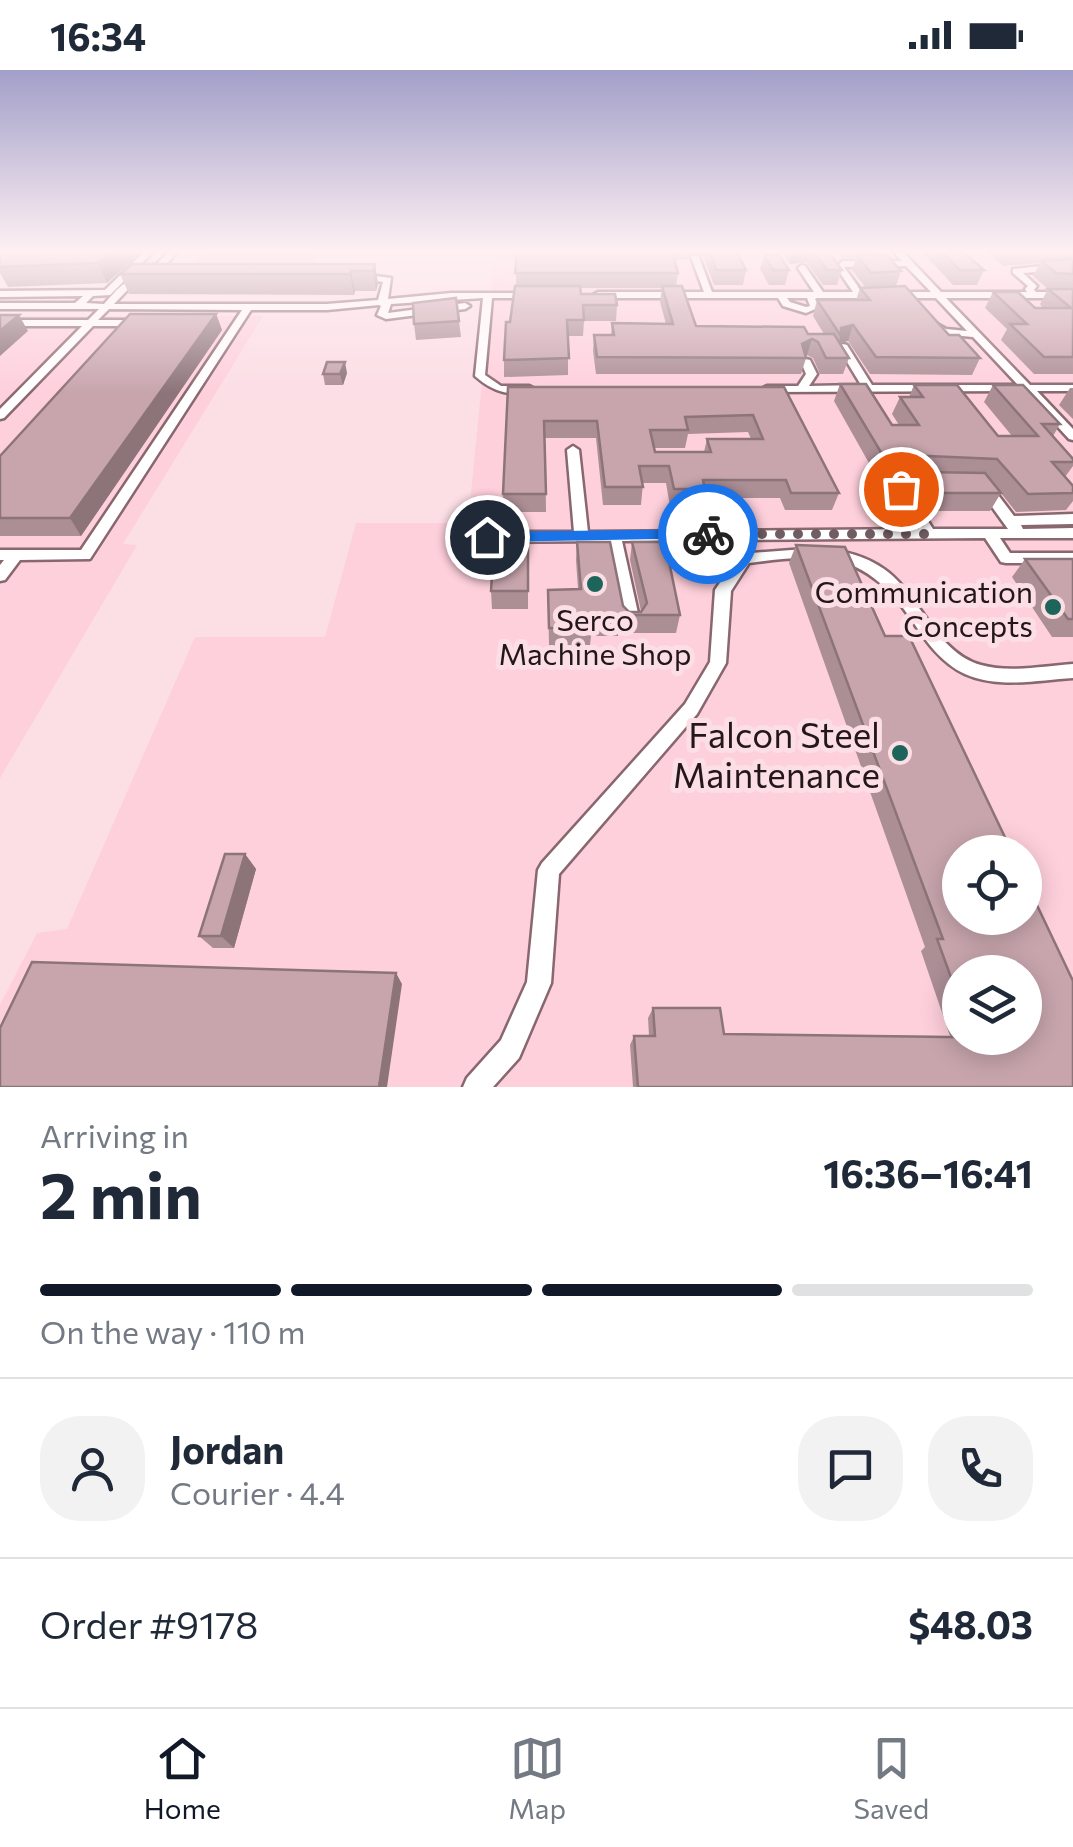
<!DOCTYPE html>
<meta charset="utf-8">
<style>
body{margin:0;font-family:Commissioner,sans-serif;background:#f2f2f3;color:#1f2937;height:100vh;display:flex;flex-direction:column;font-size:38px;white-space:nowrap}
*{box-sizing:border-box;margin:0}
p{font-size:32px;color:#747a83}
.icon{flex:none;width:55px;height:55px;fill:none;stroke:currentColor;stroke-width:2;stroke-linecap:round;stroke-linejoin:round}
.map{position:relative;height:1017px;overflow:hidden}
.side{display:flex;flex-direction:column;background:#fff;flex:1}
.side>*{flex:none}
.buttons{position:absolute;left:942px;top:765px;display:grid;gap:20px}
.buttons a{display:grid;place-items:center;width:100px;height:100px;border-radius:50%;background:#fff;box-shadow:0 5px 25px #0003;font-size:50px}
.pin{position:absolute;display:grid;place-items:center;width:85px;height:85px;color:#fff;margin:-42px;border:5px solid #fff;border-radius:50%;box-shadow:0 2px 10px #0007}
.courier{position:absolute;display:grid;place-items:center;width:100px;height:100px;margin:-50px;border:8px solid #1a73e8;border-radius:50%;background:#fff;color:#222;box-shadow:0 2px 12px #0007}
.headline em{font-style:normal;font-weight:700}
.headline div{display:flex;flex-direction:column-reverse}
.headline{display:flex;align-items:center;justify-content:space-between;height:170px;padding:0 40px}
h1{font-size:65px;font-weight:700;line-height:75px}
.bar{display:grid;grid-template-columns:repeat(4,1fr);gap:15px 10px;align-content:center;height:120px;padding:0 40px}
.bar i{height:12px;border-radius:8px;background:#e0e1e3}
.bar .selected{background:#111827}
.bar p{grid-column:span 4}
.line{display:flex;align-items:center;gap:25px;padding:0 40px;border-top:2px solid #e0e1e3}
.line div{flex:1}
.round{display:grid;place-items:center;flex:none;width:105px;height:105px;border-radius:40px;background:#f2f2f3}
.status{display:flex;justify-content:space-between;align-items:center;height:70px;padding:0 50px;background:#fff;direction:ltr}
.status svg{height:28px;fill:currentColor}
.tab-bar{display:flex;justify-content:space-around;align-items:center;height:140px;border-top:2px solid #e0e1e3;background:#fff;font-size:28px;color:#747a83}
.tab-bar a{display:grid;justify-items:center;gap:5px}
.tab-bar .selected{color:#111827}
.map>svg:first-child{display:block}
</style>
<div class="status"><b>16:34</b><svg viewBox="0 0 49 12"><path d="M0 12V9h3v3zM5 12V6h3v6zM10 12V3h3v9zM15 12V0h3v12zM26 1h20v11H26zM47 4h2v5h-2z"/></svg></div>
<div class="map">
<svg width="1073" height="1017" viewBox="0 0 1073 1017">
<rect width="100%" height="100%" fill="#fcdee5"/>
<!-- built -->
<path fill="#fed0dc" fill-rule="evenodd" d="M495,181H1073V1017H0V935L37,863L67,859L195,567H325L356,453H468ZM960,782H1025V848H960ZM960,902H1025V968H960Z
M0,246H263L123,474L137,475L0,708Z"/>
<!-- green -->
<path fill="#fbc" d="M204,181H321L314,193L306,196L194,193Z"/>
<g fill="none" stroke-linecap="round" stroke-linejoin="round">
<!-- minor casing -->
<g stroke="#88676f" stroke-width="5">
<path id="minor" d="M145,181H154L110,225L93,226L86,233L104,234C117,220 127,206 146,205V209L135,212L114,234H327L378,230L383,212L358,209V205L361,204L391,208L388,229L451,223H533L535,225L530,228H492L485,305L501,316H529L535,319C511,328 493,322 475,306L483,228L391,234L388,243L465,233L470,236L465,239L386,249L377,245L381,236L379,235L327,240H251L90,489L20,490L5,510L0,511V495L4,490H0V480H81L242,240L109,239L98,250H141L146,253L141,256H93L4,348L0,349V339L82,256H0V250H88L99,239H0V233H75L83,226L0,227V221L105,220Z
M169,181H178L162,199L145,200L141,197L157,194Z
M893,181H902L941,222H1027L1025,219L1028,216L1013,203V199L1073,193V199L1023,203L1037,216L1034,220L1036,222H1073V228H946L1030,315H1073V321H1037L1073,359V370L1069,369L1025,321L767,322L761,319L767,316H798L806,304L801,292L806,289L810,290L817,304L809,316L861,315L838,277L843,274L847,275L872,315H1018L973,267L941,264L927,255L925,253L930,250L946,259L967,261L936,228H816L820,237L806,243L783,236L778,228H598L593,225L598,222H704L691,187L695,185L699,187L712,222H814L798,198L802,195L805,196L823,222H853L836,197L843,191H902ZM906,196L931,222H862L844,197ZM787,228H807L810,236L806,237L790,232Z
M573,376L579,380L588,462L919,459L891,412C902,405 933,405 944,412L943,415L906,416L933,459H1008L977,416L984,412L989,413L1014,446L1073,444V454L1021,455L1023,459L1073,458V468H1000L1010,483H1073V493H1006L1001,492L985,468L622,471L640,552L638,556H626L624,552L608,471L487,472L480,467L487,462H574L567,380Z
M818,478C841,480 864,485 884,499C920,524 935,582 981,595C1009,603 1044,596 1073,594V608C1039,610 998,619 965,604C941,593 926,571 911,549C864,481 825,483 749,493L731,521L726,593L697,644L559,804L551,913L519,988L493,1017H463L467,1008L501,970L527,912L538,800L542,793L685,634L710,592L715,520L739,484Z"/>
</g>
<!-- minor -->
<use href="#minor" fill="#fff" fill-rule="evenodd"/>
</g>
<!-- wall -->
<path fill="#ac8e95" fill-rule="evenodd" d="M142,181L107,213L8,217L0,203V183Z
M511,181H736L746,200L743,215H714L703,186L693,182L688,189H674L678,203L676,216L696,256L808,264H824L813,246L817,230H856L860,218L865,217L852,200L856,187L842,188L837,181H879L878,185L901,201L896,216L949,265L980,288L972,305L870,304L848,271L840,273L849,288L843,304H820L813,288L807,285L801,304H596L593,281L594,265H611L612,253L666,254L660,232L662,218H581V224L617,235L616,251H584L583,266H568V305L504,307V290L516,216V187H511Z
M782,181H828L842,200L837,215H823L806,192L790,194Z
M921,181H962L984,200L977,215H953Z
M986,181H1073V304H1034L1001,270L1007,259L985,238L993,222L1035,238H1043L1040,234L1048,219L1033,206L1040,193L1003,196Z
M764,185L789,200L785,215H769L760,199Z
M375,194L378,214L376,221H355L354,225L129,224L120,204Z
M216,244L222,260L81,466H0V386Z
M459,251L461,267L416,270L414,254Z
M347,303L343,315H325L323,304Z
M840,314L892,355H899L892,344L900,327H909L914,315L998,366H1012L984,332L993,315L1060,354L1053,366L1073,389V396L1065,407L1073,416V431L1066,440L1016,442L1001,423L990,441H926L913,420L921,404L874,402L834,331Z
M508,317H784L839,423L832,440H785L780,428H703L701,436H670L666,413H643L641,435H603L596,368H545L546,442H504L503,424ZM748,362L751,369H707L704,382H655L654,378H685L688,364Z
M1070,318H1073V349L1059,335Z
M528,472V539H492L491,521Z
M577,472L629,542L641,541L630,490L632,472L680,545L676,563H618V566H591L590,575L549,576L548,520L578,519L576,490Z
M796,475L1073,1017H633L630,975L634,966H649L648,948L653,938L724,964L950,966L921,881L925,877L789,493ZM960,902L1025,968H960Z
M1025,489H1073V567H1052L1012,507Z
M245,784L256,799L234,878H213L199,866Z"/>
<!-- shaded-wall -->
<path fill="#8c7479" d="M112,181H142L107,213L98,193Z
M793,181H809L806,192L790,194Z
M375,194L378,214L376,221L373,201Z
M351,201L355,221L354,225L350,204Z
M216,244L222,260L81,466L70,448Z
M19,245L28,261L0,286V261Z
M853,255L848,271L839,273L841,258Z
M812,269L807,285L803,288L802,274Z
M345,292L347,303L343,315L340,304Z
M245,784L256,799L234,878L221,866Z
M396,903L402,914L387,1017H379Z"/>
<!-- building -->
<path fill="#c8a5ad" stroke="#8c7479" stroke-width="2.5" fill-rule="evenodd" d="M2,181H112L98,193L0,197V183Z
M517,181H672L678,203H515Z
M709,181H736L746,200H716Z
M813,181H828L842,200H827Z
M941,181H962L984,200H960Z
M764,185H779L789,200H773Z
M857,185H887L901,201L871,203Z
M1073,189V204L1056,203L1041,191Z
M133,194H375L373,201H351L350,204H120Z
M515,216H580L581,224H615L617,235H583L584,250H567L569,288L504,290L506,252H510Z
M662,216H682L696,256L804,257L808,264H834L849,288H826L818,272L812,269L802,274L806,288L597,287L594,265H614L612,253L673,254Z
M905,216L949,265H959L980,288L876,287L853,255L841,258V266L817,230H870L860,218Z
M1048,219H1073V287H1044L1010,254H1027L993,222H1018L1035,238H1071Z
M456,228L459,251L414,254L413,233Z
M130,244H216L70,448H0V386Z
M0,245H19L0,261Z
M327,292H345L340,304H323Z
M840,314H866L892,355H919L900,327H923L914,315H957L998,366H1038L993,315H1023L1060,354H1042L1073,389V392H1052L1073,416V423L1028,424L997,389L882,384Z
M508,317H784L839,423H791L786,410H703L705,419H674L669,396H639L643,417H605L597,351H544L546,424H503ZM753,345L763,369H707L711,382H655L650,360H688L685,347Z
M922,402L985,403L1001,423H935Z
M494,472H528V521H491Z
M577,472H610L623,536L629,542H641L647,533L632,472H665L680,545H620V549H591V558H549L548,520L581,519Z
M796,475L845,477L885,566H909L1012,782H960V848H1025V810L1073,911V1017H638L634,966H655L653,938H720L724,964L1025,968V902H960V932L937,869H943Z
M1025,489H1073V549H1068Z
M225,784H245L221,866H199Z
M32,892L396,903L379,1017H0V958Z"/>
<!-- sky -->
<linearGradient id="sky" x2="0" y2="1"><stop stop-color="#a29fc9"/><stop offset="0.56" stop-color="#fef0f3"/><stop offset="1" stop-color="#fef0f3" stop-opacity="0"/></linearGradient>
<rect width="1073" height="323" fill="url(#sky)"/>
<!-- route -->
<path fill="#1a73e8" d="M708,459L714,461V468L487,472L479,467L487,462Z"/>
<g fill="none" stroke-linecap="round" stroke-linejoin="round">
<!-- done -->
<path stroke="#705d62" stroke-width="10" stroke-dasharray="0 18" d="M708,464H928L901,419"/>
</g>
<!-- markers -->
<g fill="#1d655b" stroke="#fcdee5" stroke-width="4">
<circle cx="595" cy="514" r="10"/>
<circle cx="1053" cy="537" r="10"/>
<circle cx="900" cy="683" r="10"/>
</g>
<g text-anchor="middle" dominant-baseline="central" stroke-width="10" stroke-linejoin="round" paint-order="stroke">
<!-- poi labels -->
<g font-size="30" fill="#24171b" stroke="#fcdee5" text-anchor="end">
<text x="1033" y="520">Communication<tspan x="1033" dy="34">Concepts</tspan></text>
<text x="595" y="548" text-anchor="middle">Serco<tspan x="595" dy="34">Machine Shop</tspan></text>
</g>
<!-- near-poi labels -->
<g font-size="35" fill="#24171b" stroke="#fcdee5" text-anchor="end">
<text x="880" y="663">Falcon Steel<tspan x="880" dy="40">Maintenance</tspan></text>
</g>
</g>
</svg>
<div class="buttons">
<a><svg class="icon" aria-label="locate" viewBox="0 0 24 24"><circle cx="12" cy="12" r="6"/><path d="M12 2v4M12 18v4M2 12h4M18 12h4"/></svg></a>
<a><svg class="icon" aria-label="layers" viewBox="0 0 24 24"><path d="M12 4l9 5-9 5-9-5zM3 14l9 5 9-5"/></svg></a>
</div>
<div class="pin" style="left:901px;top:419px;background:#ea580c"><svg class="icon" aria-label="bag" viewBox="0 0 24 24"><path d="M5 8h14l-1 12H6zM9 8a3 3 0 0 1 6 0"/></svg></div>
<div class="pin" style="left:487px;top:467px;background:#1f2937"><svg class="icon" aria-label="home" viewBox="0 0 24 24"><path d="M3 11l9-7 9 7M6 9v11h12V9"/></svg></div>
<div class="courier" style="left:708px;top:464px"><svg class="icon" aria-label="bike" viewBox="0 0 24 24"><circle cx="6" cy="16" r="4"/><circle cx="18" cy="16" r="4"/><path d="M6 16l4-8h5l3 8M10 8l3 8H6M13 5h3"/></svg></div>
</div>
<section class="side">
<div class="headline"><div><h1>2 min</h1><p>Arriving in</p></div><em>16:36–16:41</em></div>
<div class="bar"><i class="selected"></i><i class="selected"></i><i class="selected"></i><i></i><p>On the way · 110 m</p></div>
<div class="line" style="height:180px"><a class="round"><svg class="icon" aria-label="person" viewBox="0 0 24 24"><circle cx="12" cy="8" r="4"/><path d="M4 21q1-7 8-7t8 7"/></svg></a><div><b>Jordan</b><p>Courier · 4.4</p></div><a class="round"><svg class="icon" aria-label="chat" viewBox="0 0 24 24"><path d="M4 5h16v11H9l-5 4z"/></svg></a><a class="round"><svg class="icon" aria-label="phone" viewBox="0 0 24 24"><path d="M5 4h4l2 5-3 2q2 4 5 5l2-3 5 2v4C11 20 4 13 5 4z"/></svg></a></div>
<div class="line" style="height:130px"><div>Order #9178</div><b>$48.03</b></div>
</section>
<nav class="tab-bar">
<a class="selected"><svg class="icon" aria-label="home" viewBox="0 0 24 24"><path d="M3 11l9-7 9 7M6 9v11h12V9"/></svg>Home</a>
<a><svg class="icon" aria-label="map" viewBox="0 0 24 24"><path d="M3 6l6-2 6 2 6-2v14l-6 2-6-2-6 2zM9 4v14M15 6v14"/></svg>Map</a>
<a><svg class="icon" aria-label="saved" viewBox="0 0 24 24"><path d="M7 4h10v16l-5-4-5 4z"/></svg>Saved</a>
</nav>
